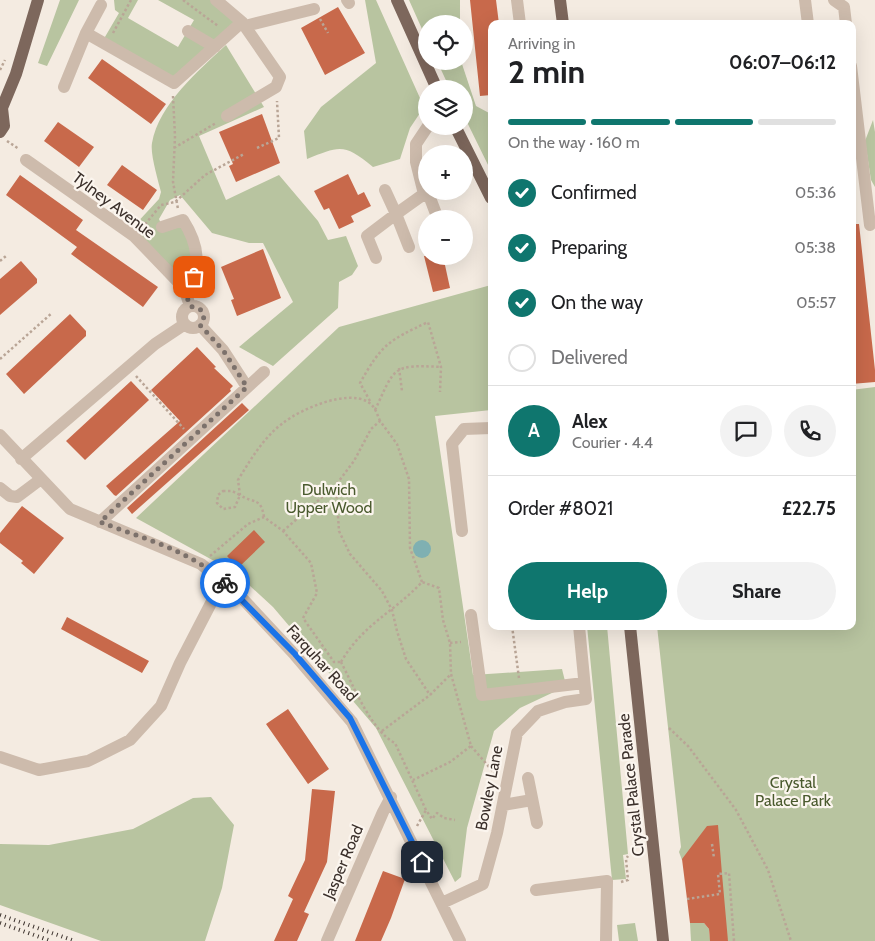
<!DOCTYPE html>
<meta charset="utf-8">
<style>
body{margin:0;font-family:Cabin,sans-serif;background:#f2f2f2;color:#202124;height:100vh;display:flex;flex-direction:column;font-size:19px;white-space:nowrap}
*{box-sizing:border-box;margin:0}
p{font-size:16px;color:#757577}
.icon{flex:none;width:28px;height:28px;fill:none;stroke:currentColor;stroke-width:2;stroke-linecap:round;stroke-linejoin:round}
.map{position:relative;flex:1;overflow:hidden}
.side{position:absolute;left:488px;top:20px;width:368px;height:610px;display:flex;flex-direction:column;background:#fff;border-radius:10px;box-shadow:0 5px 20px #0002}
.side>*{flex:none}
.fabs{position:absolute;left:418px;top:15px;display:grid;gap:10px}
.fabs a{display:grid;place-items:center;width:55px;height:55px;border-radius:50%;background:#fff;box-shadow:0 5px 20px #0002;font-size:25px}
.pin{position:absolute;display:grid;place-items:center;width:42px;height:42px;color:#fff;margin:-21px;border-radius:10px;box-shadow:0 2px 8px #0006}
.courier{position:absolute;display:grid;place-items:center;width:50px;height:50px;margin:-25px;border:4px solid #1a73e8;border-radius:50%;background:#fff;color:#222;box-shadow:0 1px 6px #0007}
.head em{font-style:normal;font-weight:700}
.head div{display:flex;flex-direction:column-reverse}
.head{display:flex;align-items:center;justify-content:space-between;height:85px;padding:0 20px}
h1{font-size:32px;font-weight:700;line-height:38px}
.bar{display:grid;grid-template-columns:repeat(4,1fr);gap:8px 5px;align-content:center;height:60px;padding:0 20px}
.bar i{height:6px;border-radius:4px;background:#e0e0e0}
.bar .active{background:#0f766e}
.bar p{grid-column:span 4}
.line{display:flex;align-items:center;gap:12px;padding:0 20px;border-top:1px solid #e0e0e0}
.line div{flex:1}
.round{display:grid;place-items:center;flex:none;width:52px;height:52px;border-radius:26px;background:#f2f2f2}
ol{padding:0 20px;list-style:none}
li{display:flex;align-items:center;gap:15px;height:55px}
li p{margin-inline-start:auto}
li .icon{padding:5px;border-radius:50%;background:#0f766e;color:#fff;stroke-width:4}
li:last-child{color:#757577}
li i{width:28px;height:28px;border:2px solid #e0e0e0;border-radius:50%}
.action{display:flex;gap:10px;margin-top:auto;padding:10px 20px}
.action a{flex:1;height:58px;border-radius:30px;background:#0f766e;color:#fff;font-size:20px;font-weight:700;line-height:58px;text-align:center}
.action a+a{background:#f2f2f2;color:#202124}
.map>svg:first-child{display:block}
</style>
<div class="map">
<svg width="875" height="941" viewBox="0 0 875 941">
<rect width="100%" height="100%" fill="#f4ebe1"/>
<!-- green -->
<path fill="#b8c4a0" d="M60,0H79L47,66L38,63Z
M114,0H138L128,18L178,47L194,20L158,0H216L242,22L174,83L102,42L119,13L115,10Z
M365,0H376L424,107L410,128L400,159L373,167C344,143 340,146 307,159L304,131L321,107L376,63Z
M409,0H460V24H426V38Z
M226,45L264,107L199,136L226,200L279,175L318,221L328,240L346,236L358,266L352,275L339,282L338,308L273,366L239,347L293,302L263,243H249L212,233L180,195L170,200L159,219L162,226L183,220L196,257L184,288L133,227L159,199L161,192C158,180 150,154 152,143C159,104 199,70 226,45Z
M437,61H461L476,106L491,114V171L464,116V89H450Z
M873,120L875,132V187L871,180L865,141Z
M491,285V410L435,416L473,675L562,669L565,681L554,692L520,708L494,731L467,828L461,877L455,882L376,728L273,607L236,573L136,518L339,327Z
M875,387V941H728L690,861L682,860L679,852L681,847L657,626H851V390Z
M587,626H607L628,854L623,855L626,879L612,880Z
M211,797L234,825L222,888L205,941H101L0,905V844L49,845L133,829L193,798Z
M698,922L704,923L709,929L710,939L719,941H691L690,923Z
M635,923L638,941H619L617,925Z"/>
<!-- water -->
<path fill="#7fb0b2" d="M413 549a9 9 0 1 1 18 0a9 9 0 1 1-18 0Z"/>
<!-- building -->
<path fill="#c8694b" d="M470,0H496L499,24H491V95L480,96Z
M338,7L365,53L325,75L301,28Z
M102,59L166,104L151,124L88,78Z
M262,114L280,163L236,182L229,166L233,164L219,132Z
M58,122L94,147L79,167L44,141Z
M122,165L157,190L143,210L107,185Z
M348,174L358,195L364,192L371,206L351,216L354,222L339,229L329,208L324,210L314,191Z
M20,175L83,220L76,230L158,287L143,307L71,254L77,247L6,195Z
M851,224H859L875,370V382L851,384Z
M263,249L281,298L237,316L231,300L234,299L221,267Z
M424,256H443L450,288L433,292Z
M21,261L37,279V283L0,315V279Z
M70,314L86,331V336L24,394L6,374Z
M197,347L216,367L214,368L233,386L230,389L231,391L116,496L114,495L106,486L180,421L151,390Z
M131,381L149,400L85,460L66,441Z
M242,403L249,410L132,514L127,508Z
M22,506L64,538L34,574L21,563L23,561L0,543V533Z
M254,530L265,542L238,568L227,556Z
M67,617L149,661L142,673L61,629Z
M288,709L329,769L308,784L266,724Z
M312,789L335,791L327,862L304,912L309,914L297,941H274L293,899L288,896L305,860Z
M718,825L722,874L728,941H710L709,929L704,923H690L682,859L707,826Z
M383,871L405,879L391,918L381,941H355Z"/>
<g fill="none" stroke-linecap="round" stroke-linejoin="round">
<!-- path -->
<path stroke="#b9a596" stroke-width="2.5" stroke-dasharray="2.5 2.5" stroke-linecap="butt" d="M183,0L218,26
M320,19L328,33
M113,33L131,0
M0,70L5,60
M173,96L175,136L173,182L178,209
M7,141L19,149
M174,148L216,123
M257,148L279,138L277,101
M142,228L161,205L175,202L205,175L244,154
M0,261L6,256
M0,359L52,313
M399,368L402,391
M136,376L184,429
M370,401L360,383C382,344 388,341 428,322L441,367L440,392
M375,410C395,368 391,364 441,367
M223,491H232L240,495L235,507L223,509L217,503L218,495Z
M264,517C261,497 254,504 240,495L238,480C251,459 263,438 283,423C301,409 347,389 368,402C375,406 377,414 380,421
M283,531L335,486
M210,556L248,524L264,517L283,531L311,563L317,593L303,618L334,662H341
M422,582L410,548L409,479L397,444L380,421L371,429L354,461L336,485L339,531L350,554L382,591L392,610L397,631L406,659L430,695
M512,626L519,678
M450,643L461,642
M341,662C363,624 393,613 422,582L439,588L443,620L450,643L451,674L471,746L450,762L413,780
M341,662C353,685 372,732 395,743L426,810L432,819L437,813L444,818L455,820
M669,728L688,746L736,810L768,870L791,941
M382,731L430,695L451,674
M471,746L496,775
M417,826L426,810
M712,844L714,858
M621,882L628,880L626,859L628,856
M687,899L720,894L718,874L729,873L734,941"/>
<!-- minor -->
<path stroke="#cdbbac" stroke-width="12" d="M216,0L242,22L280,77L276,87L227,116
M347,0L349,3
M517,0L520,24
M805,0L808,24
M834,0L844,7L846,24
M245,26L314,9
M188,31L215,47
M86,33L174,83L242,22
M851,66L870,225
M64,87L86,33L101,5
M26,160L134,236L184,288L190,306
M385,190L396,214L424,194L416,162V144L428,126
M424,194L430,198L438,219
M162,227L183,220C197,242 204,267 184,288
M376,258L367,236L396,214L409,247
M182 317a11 11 0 1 1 22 0a11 11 0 1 1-22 0Z
M200,325L223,350L247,387
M0,435L70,509L201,564L241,597L295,655L352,722L460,941
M21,459L155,344L185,324
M0,488L10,496L17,497L41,479
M100,522L264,372
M462,531L452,444L464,429L491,428
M471,615L482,695L584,683
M0,757L39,770L88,761L130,740L161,706L180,663L223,580
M528,778L537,823
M503,805L532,800
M536,890L607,881L606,941
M442,903L483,884L497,833L517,733L538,711L565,702L586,699L579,626
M327,941L383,812L391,797"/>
<!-- major -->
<path stroke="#7d675c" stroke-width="12" d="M397,0L437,89
M560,0L563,24
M455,126L491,198
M0,132L4,126L2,108L16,74L38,0
M630,626L663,941"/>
<!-- rail -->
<path stroke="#3b302b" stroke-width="4" stroke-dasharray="1 4" stroke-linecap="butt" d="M0,915L75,941
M0,923L51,941"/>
</g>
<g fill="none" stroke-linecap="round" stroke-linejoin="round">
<!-- done -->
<path stroke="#7c716b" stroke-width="5" stroke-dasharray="0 9" d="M194,277L184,288L190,306L201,310L204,317L200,325L223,350L247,387L100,522C142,538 192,551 225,583"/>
<!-- route -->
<path stroke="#1a73e8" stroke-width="6" d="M225,583L295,654L350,718L422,862"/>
</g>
<g text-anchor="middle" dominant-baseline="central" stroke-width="4.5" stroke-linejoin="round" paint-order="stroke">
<!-- street labels -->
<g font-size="16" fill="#3b302b" stroke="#fbf5ee">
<text transform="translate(114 205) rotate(37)">Tylney Avenue</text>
<text transform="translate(322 663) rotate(48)">Farquhar Road</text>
<text transform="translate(631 785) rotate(-96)">Crystal Palace Parade</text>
<text transform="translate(489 788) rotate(-79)">Bowley Lane</text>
<text transform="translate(343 862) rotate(-67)">Jasper Road</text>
</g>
<!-- park labels -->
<g font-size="16" fill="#4a5a2e" stroke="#fbf5ee">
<text x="329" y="489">Dulwich<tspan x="329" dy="18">Upper Wood</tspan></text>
<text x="793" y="782">Crystal<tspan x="793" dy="18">Palace Park</tspan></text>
</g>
</g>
</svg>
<div class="fabs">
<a><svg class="icon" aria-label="locate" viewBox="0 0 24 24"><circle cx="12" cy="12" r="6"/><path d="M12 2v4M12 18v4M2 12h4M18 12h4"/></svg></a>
<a><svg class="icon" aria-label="layers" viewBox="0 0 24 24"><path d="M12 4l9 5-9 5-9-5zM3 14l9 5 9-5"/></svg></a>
<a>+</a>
<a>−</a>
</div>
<div class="pin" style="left:194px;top:277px;background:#ea580c"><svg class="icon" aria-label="bag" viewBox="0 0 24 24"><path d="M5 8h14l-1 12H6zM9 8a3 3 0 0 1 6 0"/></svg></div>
<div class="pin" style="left:422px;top:862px;background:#1f2937"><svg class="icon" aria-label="home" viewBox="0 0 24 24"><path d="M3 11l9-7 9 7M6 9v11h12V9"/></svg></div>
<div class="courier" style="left:225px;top:583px"><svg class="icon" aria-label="bike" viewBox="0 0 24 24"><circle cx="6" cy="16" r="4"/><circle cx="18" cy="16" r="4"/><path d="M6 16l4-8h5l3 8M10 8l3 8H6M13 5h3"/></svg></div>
<section class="side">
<div class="head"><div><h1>2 min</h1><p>Arriving in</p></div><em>06:07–06:12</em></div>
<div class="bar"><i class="active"></i><i class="active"></i><i class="active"></i><i></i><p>On the way · 160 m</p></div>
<ol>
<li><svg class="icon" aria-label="check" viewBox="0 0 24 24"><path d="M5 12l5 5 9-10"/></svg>Confirmed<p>05:36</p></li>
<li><svg class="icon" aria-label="check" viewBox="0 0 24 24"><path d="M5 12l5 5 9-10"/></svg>Preparing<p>05:38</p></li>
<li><svg class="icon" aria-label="check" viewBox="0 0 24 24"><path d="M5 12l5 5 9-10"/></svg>On the way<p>05:57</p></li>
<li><i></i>Delivered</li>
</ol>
<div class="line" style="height:90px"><b class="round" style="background:#0f766e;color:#fff">A</b><div><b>Alex</b><p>Courier · 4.4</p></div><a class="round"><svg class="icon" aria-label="chat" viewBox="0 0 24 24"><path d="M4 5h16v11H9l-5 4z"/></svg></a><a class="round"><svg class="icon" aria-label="phone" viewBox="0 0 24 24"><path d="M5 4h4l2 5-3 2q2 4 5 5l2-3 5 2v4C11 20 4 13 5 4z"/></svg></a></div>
<div class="line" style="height:65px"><div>Order #8021</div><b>£22.75</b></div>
<div class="action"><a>Help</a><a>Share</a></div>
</section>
</div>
